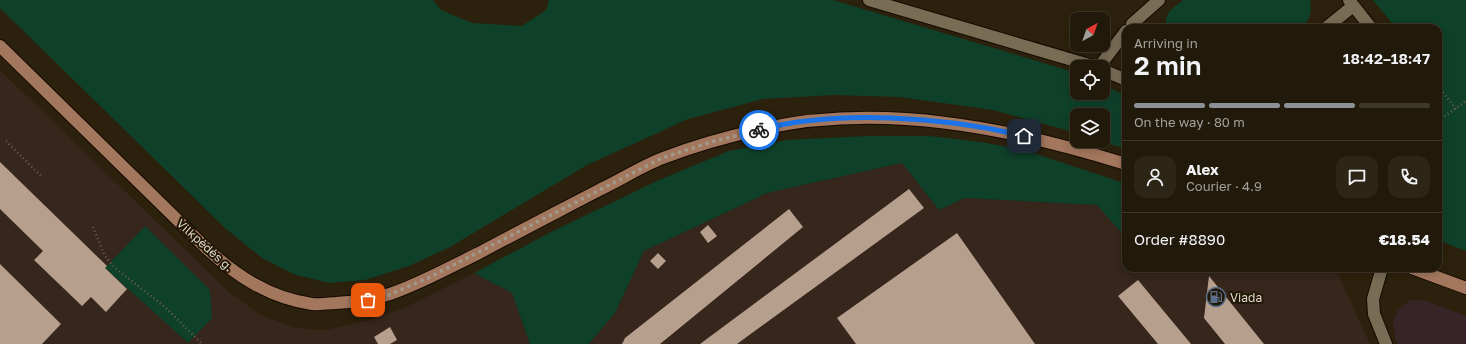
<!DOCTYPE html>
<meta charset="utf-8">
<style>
body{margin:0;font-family:"Golos Text",sans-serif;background:#2d2617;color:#f1f3f6;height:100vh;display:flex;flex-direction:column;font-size:15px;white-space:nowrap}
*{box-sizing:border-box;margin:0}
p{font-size:13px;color:#a2a09c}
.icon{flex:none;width:22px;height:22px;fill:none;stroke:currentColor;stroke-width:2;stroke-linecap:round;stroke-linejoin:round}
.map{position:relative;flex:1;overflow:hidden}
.drawer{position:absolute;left:1122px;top:24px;width:320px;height:248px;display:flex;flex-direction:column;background:#211909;border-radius:12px;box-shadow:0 2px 10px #0003,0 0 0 1px #3e382a}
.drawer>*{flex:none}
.needle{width:26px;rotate:40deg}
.tools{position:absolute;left:1070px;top:12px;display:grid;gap:8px}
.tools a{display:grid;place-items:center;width:40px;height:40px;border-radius:8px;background:#211909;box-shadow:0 2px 10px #0003,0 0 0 1px #3e382a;font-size:20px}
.pin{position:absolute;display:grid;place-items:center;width:34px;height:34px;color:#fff;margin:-17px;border-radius:8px;box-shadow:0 2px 6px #0006}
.courier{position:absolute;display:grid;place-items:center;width:40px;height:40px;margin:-20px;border:3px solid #1a73e8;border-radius:50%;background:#fff;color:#222;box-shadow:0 1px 5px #0007}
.summary em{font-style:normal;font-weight:600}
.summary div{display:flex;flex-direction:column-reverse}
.summary{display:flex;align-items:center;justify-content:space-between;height:68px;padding:0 12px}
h1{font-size:26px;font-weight:600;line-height:30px}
.bar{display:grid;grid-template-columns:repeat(4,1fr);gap:6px 4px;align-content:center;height:48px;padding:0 12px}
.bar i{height:5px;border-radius:3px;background:#3e382a}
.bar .active{background:#8c9099}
.bar p{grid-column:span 4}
.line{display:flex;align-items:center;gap:10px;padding:0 12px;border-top:1px solid #3e382a}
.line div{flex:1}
.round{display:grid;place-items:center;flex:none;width:42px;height:42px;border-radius:12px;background:#2d2617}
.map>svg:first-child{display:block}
</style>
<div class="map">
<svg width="1466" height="344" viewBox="0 0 1466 344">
<rect width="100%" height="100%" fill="#2c210c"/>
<!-- commercial -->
<path fill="#372427" d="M1411,300H1424L1466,316V344H1398L1395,337L1393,323L1397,312L1402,306Z"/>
<!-- industrial -->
<path fill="#36261b" d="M0,70L229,292L261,315L296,328L326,330L369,320L404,308L474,273L512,293L530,344H0Z
M902,163L939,210L965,198L1098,205L1126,238V268H1151L1153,270L1160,268H1331L1340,278L1370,344H589L615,313L644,251L767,193Z"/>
<!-- green -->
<path fill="#0f402a" d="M0,0H433L441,10L472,23L522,26L546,10L549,0H833L1077,73V93H1103V84L1126,96V149L1101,141H1103V115H1077V133L993,110L899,97L834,95L763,99L688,119L587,165L450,247L409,266L365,280L329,283L293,274L262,258L225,228L0,8Z
M1183,0H1310C1312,11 1310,21 1301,28H1166C1165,11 1171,10 1183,0Z
M1373,0H1466V251L1440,241L1438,237V175L1443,151V131L1438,110V28H1396Z
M868,136H929L981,142L1024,150L1112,179L1126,184V238L1097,205L965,198L939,210L902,163L767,193L644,251L615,313L589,344H530L512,293L474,273L551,232L659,180L729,151L787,140Z
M145,226L210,290L212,318L188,343L105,268Z"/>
<!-- building -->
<path fill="#b79f8e" d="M0,162L107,266L105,268L127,289L106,312L91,297L82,306L34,260L43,251L0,209Z
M909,189L924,208L737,344H700Z
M789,209L803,227L660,344H622L625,338Z
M708,225L717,236L708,243L700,232Z
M957,233L1035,344H856L837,318Z
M658,253L666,261L658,269L650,261Z
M0,264L61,324L42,344H0Z
M1209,276L1264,344H1225L1204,318Z
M1138,280L1191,344H1158L1118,296Z
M390,327L397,340L390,344H378L374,337Z"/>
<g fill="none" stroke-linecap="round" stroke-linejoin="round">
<!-- minor casing -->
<g stroke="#140a00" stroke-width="14">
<path id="minor" d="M869,0L1096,67
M1349,0L1371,28
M1135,28L1132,24L1159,0
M1326,28L1353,6
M1099,67L1126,31
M1103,70L1126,80
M1382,268L1373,299L1374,314L1386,344"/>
</g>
<!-- major casing -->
<g stroke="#140a00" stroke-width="14">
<path id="major" d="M0,46L205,247C235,275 269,298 312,304C320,305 328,303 336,303C354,302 372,300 390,294C420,284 450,267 479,253C520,231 561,210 601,189C622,179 642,166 663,158C694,146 730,136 762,129C882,102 1011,128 1126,164
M1412,268L1466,288"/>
</g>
<!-- path -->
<path stroke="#6a604e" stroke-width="2.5" stroke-dasharray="1 3" stroke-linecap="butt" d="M1438,86L1456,109
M1438,121L1466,101
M6,141L42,177
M93,227L105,256L114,267L165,307L202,344"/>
<!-- minor -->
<use href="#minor" stroke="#786c55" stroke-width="12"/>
<!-- major -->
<use href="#major" stroke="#a3775d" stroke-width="12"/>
</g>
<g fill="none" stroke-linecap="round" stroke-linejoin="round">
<!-- done -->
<path stroke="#a09888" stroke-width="4" stroke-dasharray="0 7.2" d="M368,300L389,295L428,278L662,158L711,142L759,130"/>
<!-- route -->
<path stroke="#1a73e8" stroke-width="5" d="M759,130C836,109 946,117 1024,136"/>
</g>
<!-- icons -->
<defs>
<g id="fuel-ring" transform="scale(1)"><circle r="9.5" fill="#221704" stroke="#5c6f8a" stroke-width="1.5"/><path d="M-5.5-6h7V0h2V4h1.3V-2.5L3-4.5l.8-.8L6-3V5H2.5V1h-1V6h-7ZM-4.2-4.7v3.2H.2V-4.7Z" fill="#5c6f8a"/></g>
</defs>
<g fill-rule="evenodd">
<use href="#fuel-ring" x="1216" y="297"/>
</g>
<g text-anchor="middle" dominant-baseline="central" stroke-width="4" stroke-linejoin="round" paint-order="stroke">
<!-- street labels -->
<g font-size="12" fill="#dfd8cb" stroke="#221704">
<text transform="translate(205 245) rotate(42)">Vilkpėdės g.</text>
</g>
<!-- poi labels -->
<g font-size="12" fill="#dfd8cb" stroke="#221704" text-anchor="start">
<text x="1230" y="297">Viada</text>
</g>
</g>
</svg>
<div class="tools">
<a><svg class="needle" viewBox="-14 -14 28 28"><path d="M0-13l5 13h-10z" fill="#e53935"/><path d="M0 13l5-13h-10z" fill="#a2a09c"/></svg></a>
<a><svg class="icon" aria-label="locate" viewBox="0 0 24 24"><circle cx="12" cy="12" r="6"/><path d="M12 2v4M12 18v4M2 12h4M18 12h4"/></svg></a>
<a><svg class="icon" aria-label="layers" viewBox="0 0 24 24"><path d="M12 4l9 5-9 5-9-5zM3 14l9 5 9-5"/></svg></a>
</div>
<div class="pin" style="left:368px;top:300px;background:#ea580c"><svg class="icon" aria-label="bag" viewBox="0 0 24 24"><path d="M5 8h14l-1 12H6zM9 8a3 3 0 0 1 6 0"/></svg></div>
<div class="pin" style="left:1024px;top:136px;background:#1f2937"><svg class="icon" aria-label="home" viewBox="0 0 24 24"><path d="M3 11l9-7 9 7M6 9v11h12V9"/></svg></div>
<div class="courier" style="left:759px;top:130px"><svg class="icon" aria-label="bike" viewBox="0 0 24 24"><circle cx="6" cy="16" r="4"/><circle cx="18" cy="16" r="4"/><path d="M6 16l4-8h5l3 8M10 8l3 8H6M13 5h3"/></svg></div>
<section class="drawer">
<div class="summary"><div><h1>2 min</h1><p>Arriving in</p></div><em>18:42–18:47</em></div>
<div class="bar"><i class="active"></i><i class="active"></i><i class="active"></i><i></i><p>On the way · 80 m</p></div>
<div class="line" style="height:72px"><a class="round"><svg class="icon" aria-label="person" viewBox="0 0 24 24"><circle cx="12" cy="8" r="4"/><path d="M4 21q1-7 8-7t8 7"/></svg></a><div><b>Alex</b><p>Courier · 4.9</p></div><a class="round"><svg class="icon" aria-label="chat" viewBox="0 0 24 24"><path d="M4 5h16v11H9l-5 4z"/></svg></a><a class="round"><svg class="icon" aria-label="phone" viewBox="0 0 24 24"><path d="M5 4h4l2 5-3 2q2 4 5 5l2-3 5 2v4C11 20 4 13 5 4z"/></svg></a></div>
<div class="line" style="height:52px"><div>Order #8890</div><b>€18.54</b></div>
</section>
</div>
